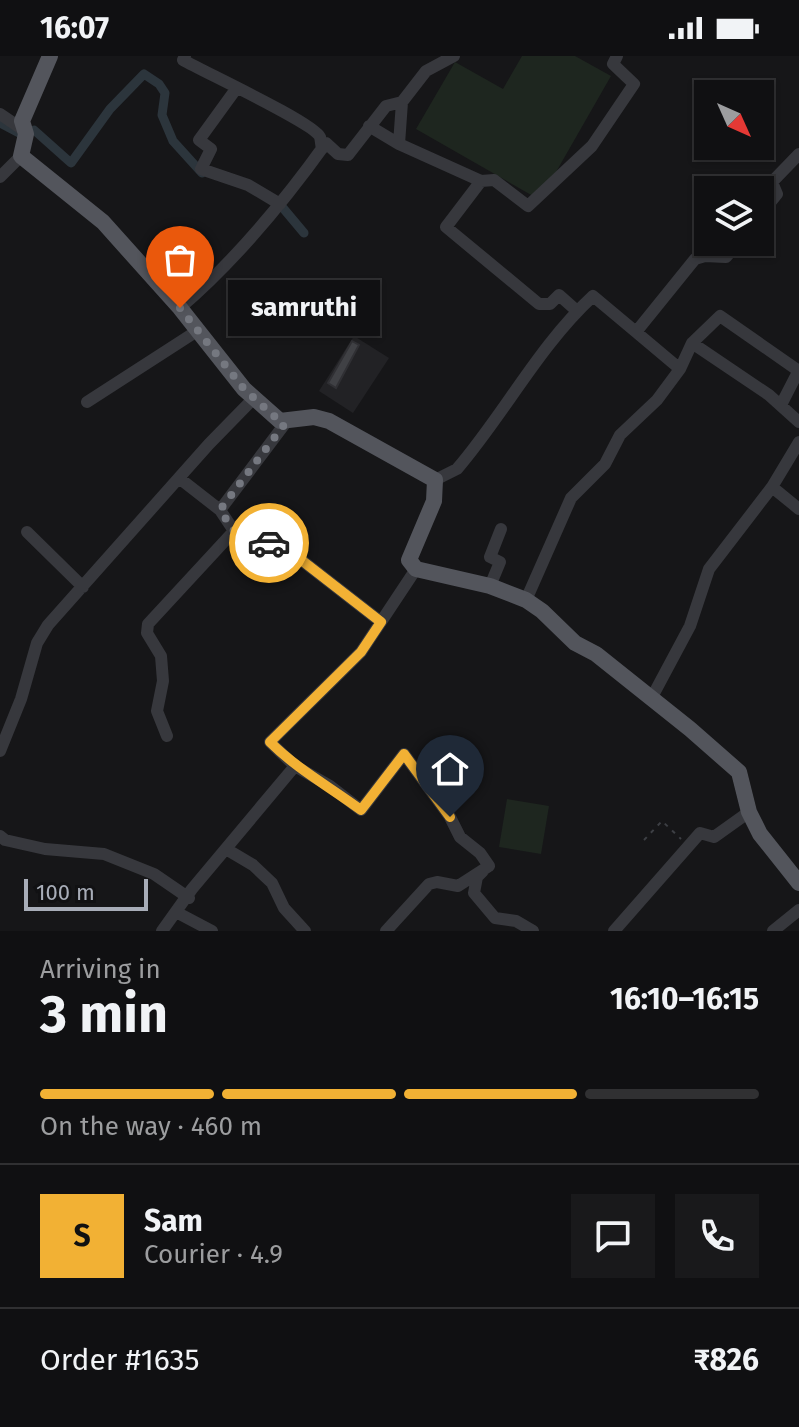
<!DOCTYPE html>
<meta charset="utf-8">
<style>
body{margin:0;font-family:"Fira Sans",sans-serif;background:#19191b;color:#f1f3f6;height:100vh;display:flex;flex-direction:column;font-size:30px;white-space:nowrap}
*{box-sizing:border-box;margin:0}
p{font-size:26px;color:#9c9d9f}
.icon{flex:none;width:44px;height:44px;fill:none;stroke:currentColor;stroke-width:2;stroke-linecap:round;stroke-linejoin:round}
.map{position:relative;height:875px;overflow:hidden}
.details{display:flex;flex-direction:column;background:#101012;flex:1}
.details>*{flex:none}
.needle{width:52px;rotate:135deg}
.fabs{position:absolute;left:694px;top:24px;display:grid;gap:16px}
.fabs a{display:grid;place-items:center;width:80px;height:80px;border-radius:0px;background:#101012;box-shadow:0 2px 6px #0004,0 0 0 2px #303032;font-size:40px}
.scale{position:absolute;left:24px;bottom:20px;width:124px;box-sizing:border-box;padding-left:8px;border:4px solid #a8adb8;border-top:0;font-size:22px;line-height:28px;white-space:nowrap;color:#a8adb8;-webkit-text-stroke:6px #111113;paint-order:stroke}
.pin{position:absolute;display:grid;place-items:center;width:68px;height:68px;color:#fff;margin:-82px -34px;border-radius:50% 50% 50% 0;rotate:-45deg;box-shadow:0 0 8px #0007}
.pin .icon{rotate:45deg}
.courier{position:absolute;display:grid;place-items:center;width:80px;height:80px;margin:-40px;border:6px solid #f2b134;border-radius:50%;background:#fff;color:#222;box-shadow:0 2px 10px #0007}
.bubble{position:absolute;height:56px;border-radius:0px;background:#101012;box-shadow:0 2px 6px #0004,0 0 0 2px #303032;font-size:26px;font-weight:700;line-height:56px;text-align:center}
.head em{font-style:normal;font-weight:700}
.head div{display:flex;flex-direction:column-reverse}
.head{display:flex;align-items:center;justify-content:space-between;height:136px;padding:0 40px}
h1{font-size:52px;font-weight:700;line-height:60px}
.bar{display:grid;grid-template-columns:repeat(4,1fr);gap:12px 8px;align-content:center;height:96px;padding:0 40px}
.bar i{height:10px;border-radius:6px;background:#303032}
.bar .active{background:#f2b134}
.bar p{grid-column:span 4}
.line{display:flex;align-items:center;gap:20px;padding:0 40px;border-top:2px solid #303032}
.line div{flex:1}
.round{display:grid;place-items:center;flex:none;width:84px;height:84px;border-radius:0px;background:#19191b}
.status{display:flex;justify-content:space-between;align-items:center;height:56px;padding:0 40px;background:#101012;direction:ltr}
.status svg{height:22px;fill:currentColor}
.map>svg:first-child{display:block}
</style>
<div class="status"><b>16:07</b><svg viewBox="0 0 49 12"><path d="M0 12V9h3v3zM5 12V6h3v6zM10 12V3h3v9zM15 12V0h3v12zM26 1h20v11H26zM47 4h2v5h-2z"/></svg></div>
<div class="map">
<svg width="799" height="875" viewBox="0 0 799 875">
<rect width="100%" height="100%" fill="#161618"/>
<!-- built -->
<path fill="#222225" d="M354,280L389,302L353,357L319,335Z"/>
<!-- green -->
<path fill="#1e261f" d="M522,0H575L611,20L540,144L416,73L455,6L503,33Z
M507,743L549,750L541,798L499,791Z"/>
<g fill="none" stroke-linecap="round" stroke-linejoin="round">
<!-- canal -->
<path stroke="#2c353c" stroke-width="9" d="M0,67L21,78
M30,75L34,74L71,107L110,53L144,18L159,28L165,37L162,59L173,85L202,117
M278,146L304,177"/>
</g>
<!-- building -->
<path fill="#404145" stroke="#303034" stroke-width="2" d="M352,285L359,289L336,332L328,327Z"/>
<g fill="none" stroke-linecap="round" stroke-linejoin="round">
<!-- path -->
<path stroke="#3d3f44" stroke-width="2" stroke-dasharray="4 6" stroke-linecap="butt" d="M644,784L662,765L681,783"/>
<!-- minor -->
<path stroke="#37383d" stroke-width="12" d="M185,0L183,4C204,16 314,67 320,81C321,84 321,89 322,93
M236,33L199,84L211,93L201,113L248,129L280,148
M402,46L399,88L481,125L446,171L539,248H550L559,239L577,255
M0,58L25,75
M369,70L399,88
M0,121L21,100
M481,125L494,124L528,150L592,90L634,28L613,8L617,0
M760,159L777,138L772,126L799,98
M180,252C236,204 283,147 326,87L338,98L348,99L386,50L402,46L426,15L454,0
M636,276L680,313L692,287L769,339L799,366
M692,287L720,260L799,315
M87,346L197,275
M781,349L799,314
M179,422L220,454L234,475L300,503L381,566
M435,424L457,413C505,357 538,291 593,240L636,276L695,203L705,200L726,201L739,186
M772,431L799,386
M220,454L284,369L280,365
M27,476L83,531
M490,530L500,506L490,501L501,473
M526,544L571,442L605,408L620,379L657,344L680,313
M651,643L690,570L709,513L772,431L799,453
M167,680L157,655L163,625L161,600L147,577L148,568L234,475
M0,695L21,643L37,587L48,569L209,388L255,341
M295,710L330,730L361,754L404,698L450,761L460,781L480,797L489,810
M0,780L5,784L45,793L104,798L154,818L189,842
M226,793L253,809L272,827L284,852L305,875
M483,815L477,821L474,837L495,862L516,865L533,875
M176,856L212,875
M162,875L192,833L295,710L270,686L361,596L416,513
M386,875L429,828L437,826L458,830L489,810
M614,875L700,777L714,781L749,756
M773,875L799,854"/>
<!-- major -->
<path stroke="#53555c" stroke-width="16" d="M50,0L22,65L26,78L21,100L103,166L180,252L244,333L280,365L314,361L329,365L435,424L434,445L409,504L416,513L490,530L526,544L542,555L575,587L596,598L690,673L739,716L749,756L760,778L799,827"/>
</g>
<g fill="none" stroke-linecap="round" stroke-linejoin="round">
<!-- done -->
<path stroke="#757880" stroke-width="8" stroke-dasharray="0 14.4" d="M180,252L244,333L284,369L220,454L234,475L269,487"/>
<!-- route -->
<path stroke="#f2b134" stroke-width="10" d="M269,487L300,503L381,566L361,596L270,686C297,713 330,731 361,754L404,698L450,761"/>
</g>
</svg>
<div class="fabs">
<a><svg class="needle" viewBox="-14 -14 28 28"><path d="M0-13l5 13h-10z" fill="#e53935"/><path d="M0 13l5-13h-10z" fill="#9c9d9f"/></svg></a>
<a><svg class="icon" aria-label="layers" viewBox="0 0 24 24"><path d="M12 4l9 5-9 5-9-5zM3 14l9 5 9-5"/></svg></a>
</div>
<div class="scale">100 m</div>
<div class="pin" style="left:180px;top:252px;background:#ea580c"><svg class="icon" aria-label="bag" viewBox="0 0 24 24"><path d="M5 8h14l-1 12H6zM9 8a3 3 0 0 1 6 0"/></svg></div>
<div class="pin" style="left:450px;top:761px;background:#1f2937"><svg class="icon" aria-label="home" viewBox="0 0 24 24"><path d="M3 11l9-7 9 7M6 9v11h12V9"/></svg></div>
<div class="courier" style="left:269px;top:487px"><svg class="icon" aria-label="car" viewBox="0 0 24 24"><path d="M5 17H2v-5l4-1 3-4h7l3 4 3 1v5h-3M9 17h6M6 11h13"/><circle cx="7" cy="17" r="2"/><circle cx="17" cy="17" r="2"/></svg></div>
<div class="bubble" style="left:228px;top:224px;width:152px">samruthi</div>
</div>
<section class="details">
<div class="head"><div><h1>3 min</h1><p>Arriving in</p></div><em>16:10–16:15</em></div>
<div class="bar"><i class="active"></i><i class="active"></i><i class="active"></i><i></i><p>On the way · 460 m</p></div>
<div class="line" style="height:144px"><b class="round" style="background:#f2b134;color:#111">S</b><div><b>Sam</b><p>Courier · 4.9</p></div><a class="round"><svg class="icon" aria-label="chat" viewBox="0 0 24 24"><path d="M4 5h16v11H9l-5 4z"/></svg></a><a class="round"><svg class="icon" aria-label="phone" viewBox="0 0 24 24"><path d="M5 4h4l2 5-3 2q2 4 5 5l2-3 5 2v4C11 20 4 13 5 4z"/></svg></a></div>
<div class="line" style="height:104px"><div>Order #1635</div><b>₹826</b></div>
</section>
